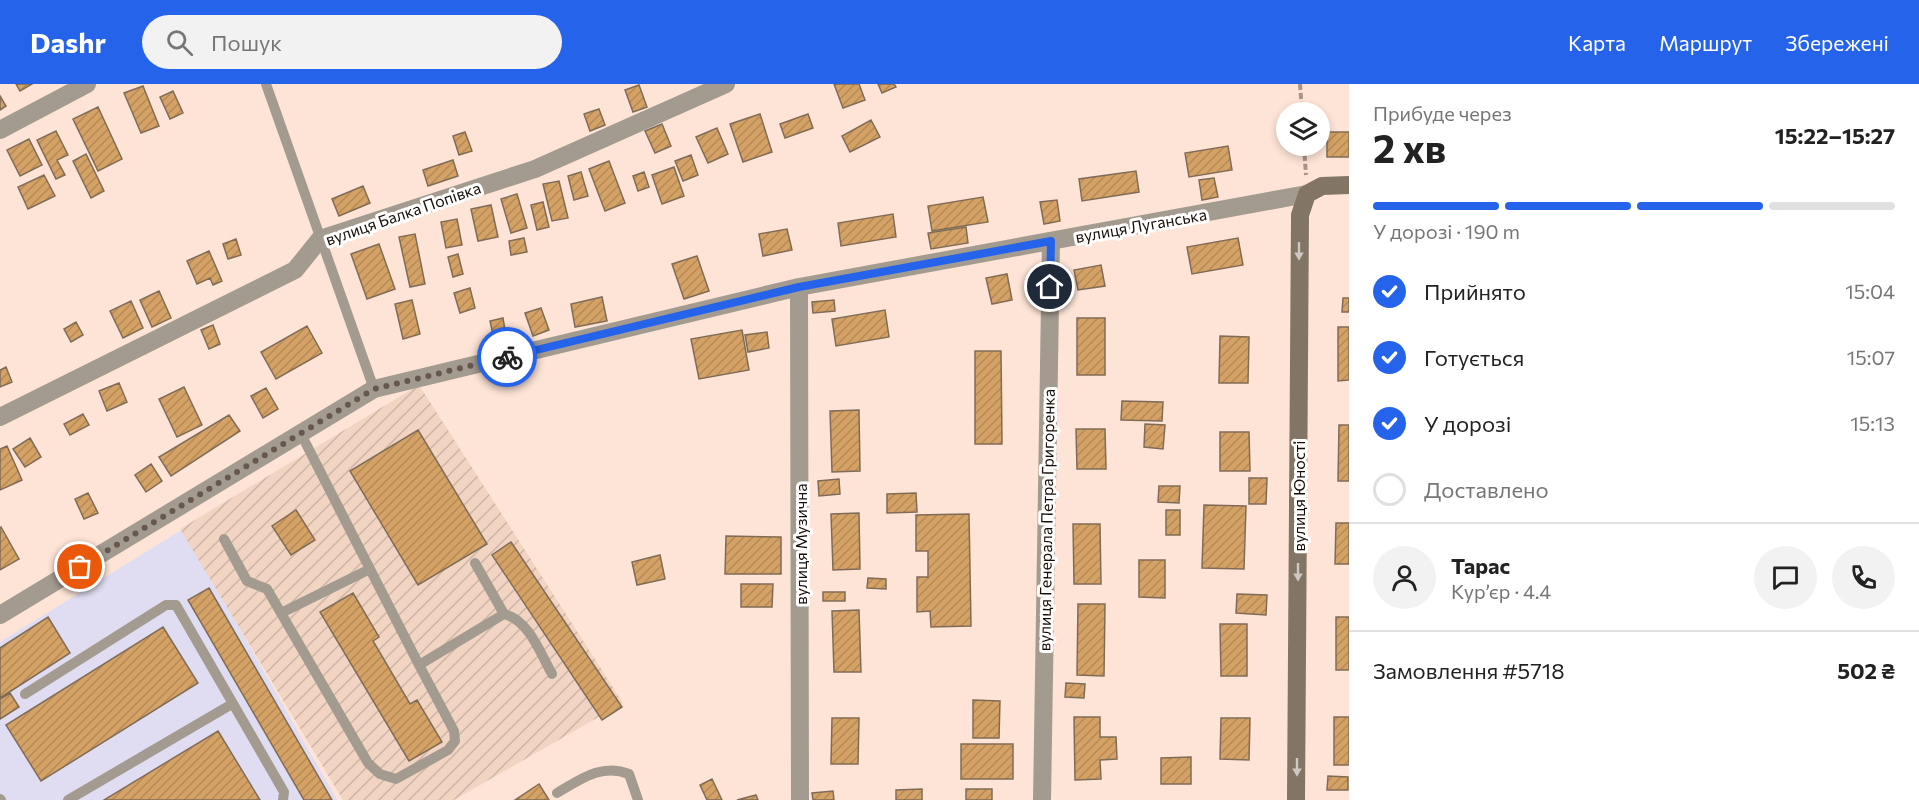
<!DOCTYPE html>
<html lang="uk">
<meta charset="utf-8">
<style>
body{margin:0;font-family:Commissioner,sans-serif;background:#f2f2f2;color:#222;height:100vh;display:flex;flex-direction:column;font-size:22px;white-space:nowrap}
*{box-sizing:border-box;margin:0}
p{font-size:20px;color:#767676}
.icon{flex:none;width:33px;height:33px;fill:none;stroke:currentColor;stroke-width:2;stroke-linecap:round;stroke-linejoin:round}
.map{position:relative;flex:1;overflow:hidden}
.details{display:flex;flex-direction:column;background:#fff;width:570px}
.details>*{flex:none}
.tools{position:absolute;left:1276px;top:18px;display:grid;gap:12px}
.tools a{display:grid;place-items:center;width:54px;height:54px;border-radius:50%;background:#fff;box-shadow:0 3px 9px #0003;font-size:30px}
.pin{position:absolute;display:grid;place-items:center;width:51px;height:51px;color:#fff;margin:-26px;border:3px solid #fff;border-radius:50%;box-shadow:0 2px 6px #0007}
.courier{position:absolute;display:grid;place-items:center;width:60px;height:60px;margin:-30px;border:4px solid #2563eb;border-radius:50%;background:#fff;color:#222;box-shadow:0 2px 8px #0007}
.head em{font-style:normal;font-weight:700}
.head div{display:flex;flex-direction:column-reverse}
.head{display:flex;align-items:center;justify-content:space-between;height:102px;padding:0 24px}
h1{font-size:39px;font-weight:700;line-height:45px}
.bar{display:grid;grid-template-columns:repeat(4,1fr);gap:9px 6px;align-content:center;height:72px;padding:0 24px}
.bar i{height:8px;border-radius:4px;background:#e0e0e0}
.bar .on{background:#2563eb}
.bar p{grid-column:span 4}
.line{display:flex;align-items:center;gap:15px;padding:0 24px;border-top:2px solid #e0e0e0}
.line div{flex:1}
.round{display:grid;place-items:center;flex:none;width:63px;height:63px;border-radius:32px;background:#f2f2f2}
ol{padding:0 24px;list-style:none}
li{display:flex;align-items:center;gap:18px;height:66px}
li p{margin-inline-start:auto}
li .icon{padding:6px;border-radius:50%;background:#2563eb;color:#fff;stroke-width:4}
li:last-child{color:#767676}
li i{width:33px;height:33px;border:3px solid #e0e0e0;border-radius:50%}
header{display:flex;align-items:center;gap:36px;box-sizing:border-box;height:84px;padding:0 30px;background:#2563eb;color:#fff}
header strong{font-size:28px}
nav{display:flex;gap:33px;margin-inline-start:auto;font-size:21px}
.search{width:420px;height:54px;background:#f2f2f2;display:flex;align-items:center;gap:15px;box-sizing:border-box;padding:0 21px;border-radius:33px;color:#767676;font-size:22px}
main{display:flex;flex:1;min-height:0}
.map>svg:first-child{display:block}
</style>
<header>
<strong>Dashr</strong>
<div class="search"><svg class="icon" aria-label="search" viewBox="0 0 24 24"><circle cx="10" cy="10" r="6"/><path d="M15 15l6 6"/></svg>Пошук</div>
<nav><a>Карта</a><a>Маршрут</a><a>Збережені</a></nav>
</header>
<main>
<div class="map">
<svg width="1349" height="716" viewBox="0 0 1349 716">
<defs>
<pattern id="industrial-furrows" width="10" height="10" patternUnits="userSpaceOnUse" patternTransform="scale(1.5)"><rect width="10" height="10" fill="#f1d4c2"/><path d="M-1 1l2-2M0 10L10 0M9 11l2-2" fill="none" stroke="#ceb5a5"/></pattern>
<pattern id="building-hatch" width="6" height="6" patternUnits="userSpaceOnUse" patternTransform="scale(1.5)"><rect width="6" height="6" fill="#d5a266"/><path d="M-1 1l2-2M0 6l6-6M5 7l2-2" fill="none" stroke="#b68a57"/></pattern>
</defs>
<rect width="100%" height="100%" fill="#fde4d6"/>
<!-- commercial -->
<path fill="#e0dcf2" d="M183,445L337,716H0V558Z"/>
<!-- industrial -->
<path fill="url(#industrial-furrows)" d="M419,301L623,619L454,716H343L180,445Z"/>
<!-- building -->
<path fill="url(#building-hatch)" stroke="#806c56" stroke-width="1.5" d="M16,0H32L20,7Z
M834,0H859L865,16L843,24Z
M878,0H894L896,3L882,9Z
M639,1L647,23L633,28L625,6Z
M143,2L159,42L141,49L124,9Z
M173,7L183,29L170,35L160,13Z
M0,12L6,22L0,26Z
M98,23L122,75L98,87L73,35Z
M599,25L605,41L590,47L584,30Z
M760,30L772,68L743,78L730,40Z
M808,30L813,44L785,54L780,40Z
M871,36L880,53L850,68L842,52Z
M662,40L671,62L655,69L645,47Z
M717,44L728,70L708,79L696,53Z
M56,47L68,71L57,76L65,91L56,95L37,56Z
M465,48L472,67L459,71L453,52Z
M1327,48H1349V73H1327Z
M29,55L42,81L20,92L7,66Z
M1228,62L1232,86L1189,93L1185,69Z
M86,70L104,107L91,114L73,77Z
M691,71L698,91L683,97L675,77Z
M453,76L458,92L428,102L423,86Z
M609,77L625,119L605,127L589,85Z
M674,83L684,112L662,120L652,91Z
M1136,87L1139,108L1082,117L1079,95Z
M581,88L588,112L574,116L568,92Z
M644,88L649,103L638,107L633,92Z
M44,91L55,112L28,125L18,103Z
M1214,94L1218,113L1202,116L1199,96Z
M559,97L568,134L552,137L543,100Z
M363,102L370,119L339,132L332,115Z
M517,110L527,144L511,149L501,115Z
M983,113L988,138L932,147L928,122Z
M1057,116L1060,137L1044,140L1040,118Z
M543,118L549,143L537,146L531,121Z
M491,121L498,153L478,157L471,125Z
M893,130L896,153L841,162L838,139Z
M457,135L462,161L446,164L441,138Z
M966,143L968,159L931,165L928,149Z
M787,145L792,166L763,172L759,150Z
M415,150L425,200L410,203L399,153Z
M524,154L527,168L511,171L509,157Z
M1238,154L1243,181L1192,190L1187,163Z
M236,155L241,171L228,175L223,160Z
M379,160L395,205L367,215L351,170Z
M209,167L222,197L213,201L210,194L197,200L187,177Z
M458,170L463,190L453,193L448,173Z
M697,172L709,207L684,215L672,180Z
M1101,181L1105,202L1078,206L1074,186Z
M1007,190L1012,216L992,220L986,194Z
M470,204L475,224L460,229L454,209Z
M159,207L171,234L152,243L140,216Z
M602,213L607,237L575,243L571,220Z
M1343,214H1349V228H1342Z
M412,216L420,250L403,255L395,220Z
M834,216L835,227L813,229L812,218Z
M131,217L143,244L123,254L110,227Z
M541,224L549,246L533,252L525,229Z
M885,226L889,253L836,262L832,235Z
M503,234L506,252L494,255L490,237Z
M1077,234H1105V291H1077Z
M76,238L83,251L71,258L64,245Z
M213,241L220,260L209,265L201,246Z
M307,242L322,269L276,295L261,268Z
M1338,243H1349V296L1338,297Z
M742,246L749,286L699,295L691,255Z
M767,248L769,264L748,268L745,251Z
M1220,252L1249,253L1248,299H1219Z
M975,267H1001L1002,360H975Z
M6,283L12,298L0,303V286Z
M119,299L127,318L107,327L99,307Z
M184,303L202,341L177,353L159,315Z
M266,304L278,325L263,334L251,312Z
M1122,317L1163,318L1162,337L1121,336Z
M859,326L860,387L832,388L830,327Z
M83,330L89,341L70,351L64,340Z
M229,331L240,347L171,392L159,373Z
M1145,340L1165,341L1163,365L1144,363Z
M1339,341H1349V397H1338Z
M1076,345H1105L1106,385H1077Z
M418,346L487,460L418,501L350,387Z
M1220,348H1249L1250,387H1220Z
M30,354L41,373L25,383L13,365Z
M7,362L22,396L0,406V365Z
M151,380L162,397L146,408L135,391Z
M1249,394H1267L1266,420H1249Z
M839,395L840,410L819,412L818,397Z
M1159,402H1180L1179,419L1158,418Z
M88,409L98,429L84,435L75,415Z
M916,409L917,428L887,429V410Z
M1204,421L1246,422L1244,485L1202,484Z
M296,426L315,456L291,471L272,442Z
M1166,426H1180V451H1166Z
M859,429L860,485L833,486L831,430Z
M969,430L971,542L931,543L930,527L917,528V493H928V467H916V431Z
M1336,439H1349V480H1335Z
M1073,440H1100L1101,500H1074Z
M1,443L19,475L0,486V444Z
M726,452L781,453V490H725Z
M511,458L622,623L602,636L492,471Z
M660,471L665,495L637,501L632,478Z
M1139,476H1165V514L1139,513Z
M868,494L886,495V505L867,504Z
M741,500H773L772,523H741Z
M209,504L332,716H304L188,516Z
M823,508H845V517H823Z
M353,509L379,553L373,557L410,620L417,616L442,658L409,677L320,528Z
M1237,510L1267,511L1266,531L1236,529Z
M1078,520H1105L1104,592L1077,591Z
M859,526L861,588H834L832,527Z
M48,533L70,569L0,614V564Z
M1336,533H1349V586H1336Z
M1220,540H1247V592H1221Z
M163,543L198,599L41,697L6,641Z
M1066,599L1085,600L1084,614L1065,613Z
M10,609L19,623L0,635V615Z
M973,616L1000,617L999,654H973Z
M1074,633H1100V653H1116L1117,675L1100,676L1101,695L1075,696Z
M1334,633H1349V681H1334Z
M832,634H859L858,680H831Z
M1221,634H1250L1249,676L1220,675Z
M218,647L260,716H104Z
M961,660H1013V695H961Z
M1191,673V700H1161V674Z
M1328,692L1348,693V706H1327Z
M712,695L722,716H707L700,701Z
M539,700L549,716H515Z
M922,705V716H896V706Z
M966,705H992V716H966Z
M833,707L834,716H813L812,709Z
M756,711L758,716H737Z"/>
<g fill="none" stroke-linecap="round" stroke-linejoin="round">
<!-- path -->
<path stroke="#a8958a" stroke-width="4" stroke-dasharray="6 3" stroke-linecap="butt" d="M1300,0L1302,28
M1304,62L1306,91"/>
<!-- lane -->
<path stroke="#a39b90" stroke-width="10" d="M266,0L374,305
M301,350L419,581L504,530C529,536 540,569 552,590
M224,455L247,497L267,505L368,679L380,690L396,695L448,666L455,657L454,647L419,581
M475,479L504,530
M281,529L370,485
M25,610L166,521H176L284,708L283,716
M557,709C581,695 602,679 629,690L638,716
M0,715L1,716
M68,716L232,620"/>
<!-- street -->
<path stroke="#a39b90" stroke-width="18" d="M0,46L87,0
M799,203L800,716
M0,333L295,186L320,155L535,85L726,0
M0,531L374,305L799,203L1307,110
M1042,716L1051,157"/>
<!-- secondary -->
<path stroke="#827565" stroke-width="18" d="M1296,716L1300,131L1307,110L1322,102L1349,101"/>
</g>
<!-- one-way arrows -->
<defs><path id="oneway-solid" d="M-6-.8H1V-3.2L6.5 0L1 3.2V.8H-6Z" transform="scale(1.5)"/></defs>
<g fill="#cdc8c1">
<use href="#oneway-solid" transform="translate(1299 167) rotate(90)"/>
<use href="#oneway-solid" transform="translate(1298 488) rotate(90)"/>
<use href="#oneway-solid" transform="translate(1297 683) rotate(90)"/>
</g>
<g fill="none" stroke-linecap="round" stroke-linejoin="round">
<!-- done -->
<path stroke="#67584f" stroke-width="6" stroke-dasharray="0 10.8" d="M80,483L374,305L507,273"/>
<!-- route -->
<path stroke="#2563eb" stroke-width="8" d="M507,273L799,203L1051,157L1050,203"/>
</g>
<g text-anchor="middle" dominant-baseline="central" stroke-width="6" stroke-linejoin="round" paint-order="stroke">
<!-- street labels -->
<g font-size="16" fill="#160c07" stroke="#fff">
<text transform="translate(403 129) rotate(-19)">вулиця Балка Попівка</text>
<text transform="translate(1141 141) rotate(-10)">вулиця Луганська</text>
<text transform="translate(1298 412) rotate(-90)">вулиця Юності</text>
<text transform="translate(1046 436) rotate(-89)">вулиця Генерала Петра Григоренка</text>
<text transform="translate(800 460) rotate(-90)">вулиця Музична</text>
</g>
</g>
</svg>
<div class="tools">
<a><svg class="icon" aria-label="layers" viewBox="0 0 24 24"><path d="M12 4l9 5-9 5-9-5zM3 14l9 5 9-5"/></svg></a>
</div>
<div class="pin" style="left:80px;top:483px;background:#ea580c"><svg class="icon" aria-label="bag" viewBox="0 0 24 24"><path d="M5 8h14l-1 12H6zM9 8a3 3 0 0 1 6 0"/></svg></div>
<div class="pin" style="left:1050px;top:203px;background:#1f2937"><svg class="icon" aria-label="home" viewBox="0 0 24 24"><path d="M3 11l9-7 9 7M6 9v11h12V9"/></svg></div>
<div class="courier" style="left:507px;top:273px"><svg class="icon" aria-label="bike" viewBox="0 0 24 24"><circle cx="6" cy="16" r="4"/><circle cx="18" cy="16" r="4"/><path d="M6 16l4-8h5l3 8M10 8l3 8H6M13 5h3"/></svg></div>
</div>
<section class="details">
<div class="head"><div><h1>2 хв</h1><p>Прибуде через</p></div><em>15:22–15:27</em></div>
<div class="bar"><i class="on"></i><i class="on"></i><i class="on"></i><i></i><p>У дорозі · 190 m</p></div>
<ol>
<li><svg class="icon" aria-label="check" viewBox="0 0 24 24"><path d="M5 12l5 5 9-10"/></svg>Прийнято<p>15:04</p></li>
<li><svg class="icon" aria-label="check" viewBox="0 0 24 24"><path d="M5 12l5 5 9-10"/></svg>Готується<p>15:07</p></li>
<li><svg class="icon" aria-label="check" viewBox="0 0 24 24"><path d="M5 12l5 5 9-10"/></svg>У дорозі<p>15:13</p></li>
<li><i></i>Доставлено</li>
</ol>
<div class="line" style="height:108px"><a class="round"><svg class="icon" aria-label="person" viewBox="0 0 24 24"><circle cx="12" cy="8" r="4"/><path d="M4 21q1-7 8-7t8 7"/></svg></a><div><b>Тарас</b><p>Кур’єр · 4.4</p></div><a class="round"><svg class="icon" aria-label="chat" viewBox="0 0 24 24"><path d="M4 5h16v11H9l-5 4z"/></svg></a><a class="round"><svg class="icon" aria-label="phone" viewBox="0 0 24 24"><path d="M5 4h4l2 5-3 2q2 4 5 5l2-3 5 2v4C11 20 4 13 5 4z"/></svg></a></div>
<div class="line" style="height:78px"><div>Замовлення #5718</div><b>502 ₴</b></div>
</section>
</main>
